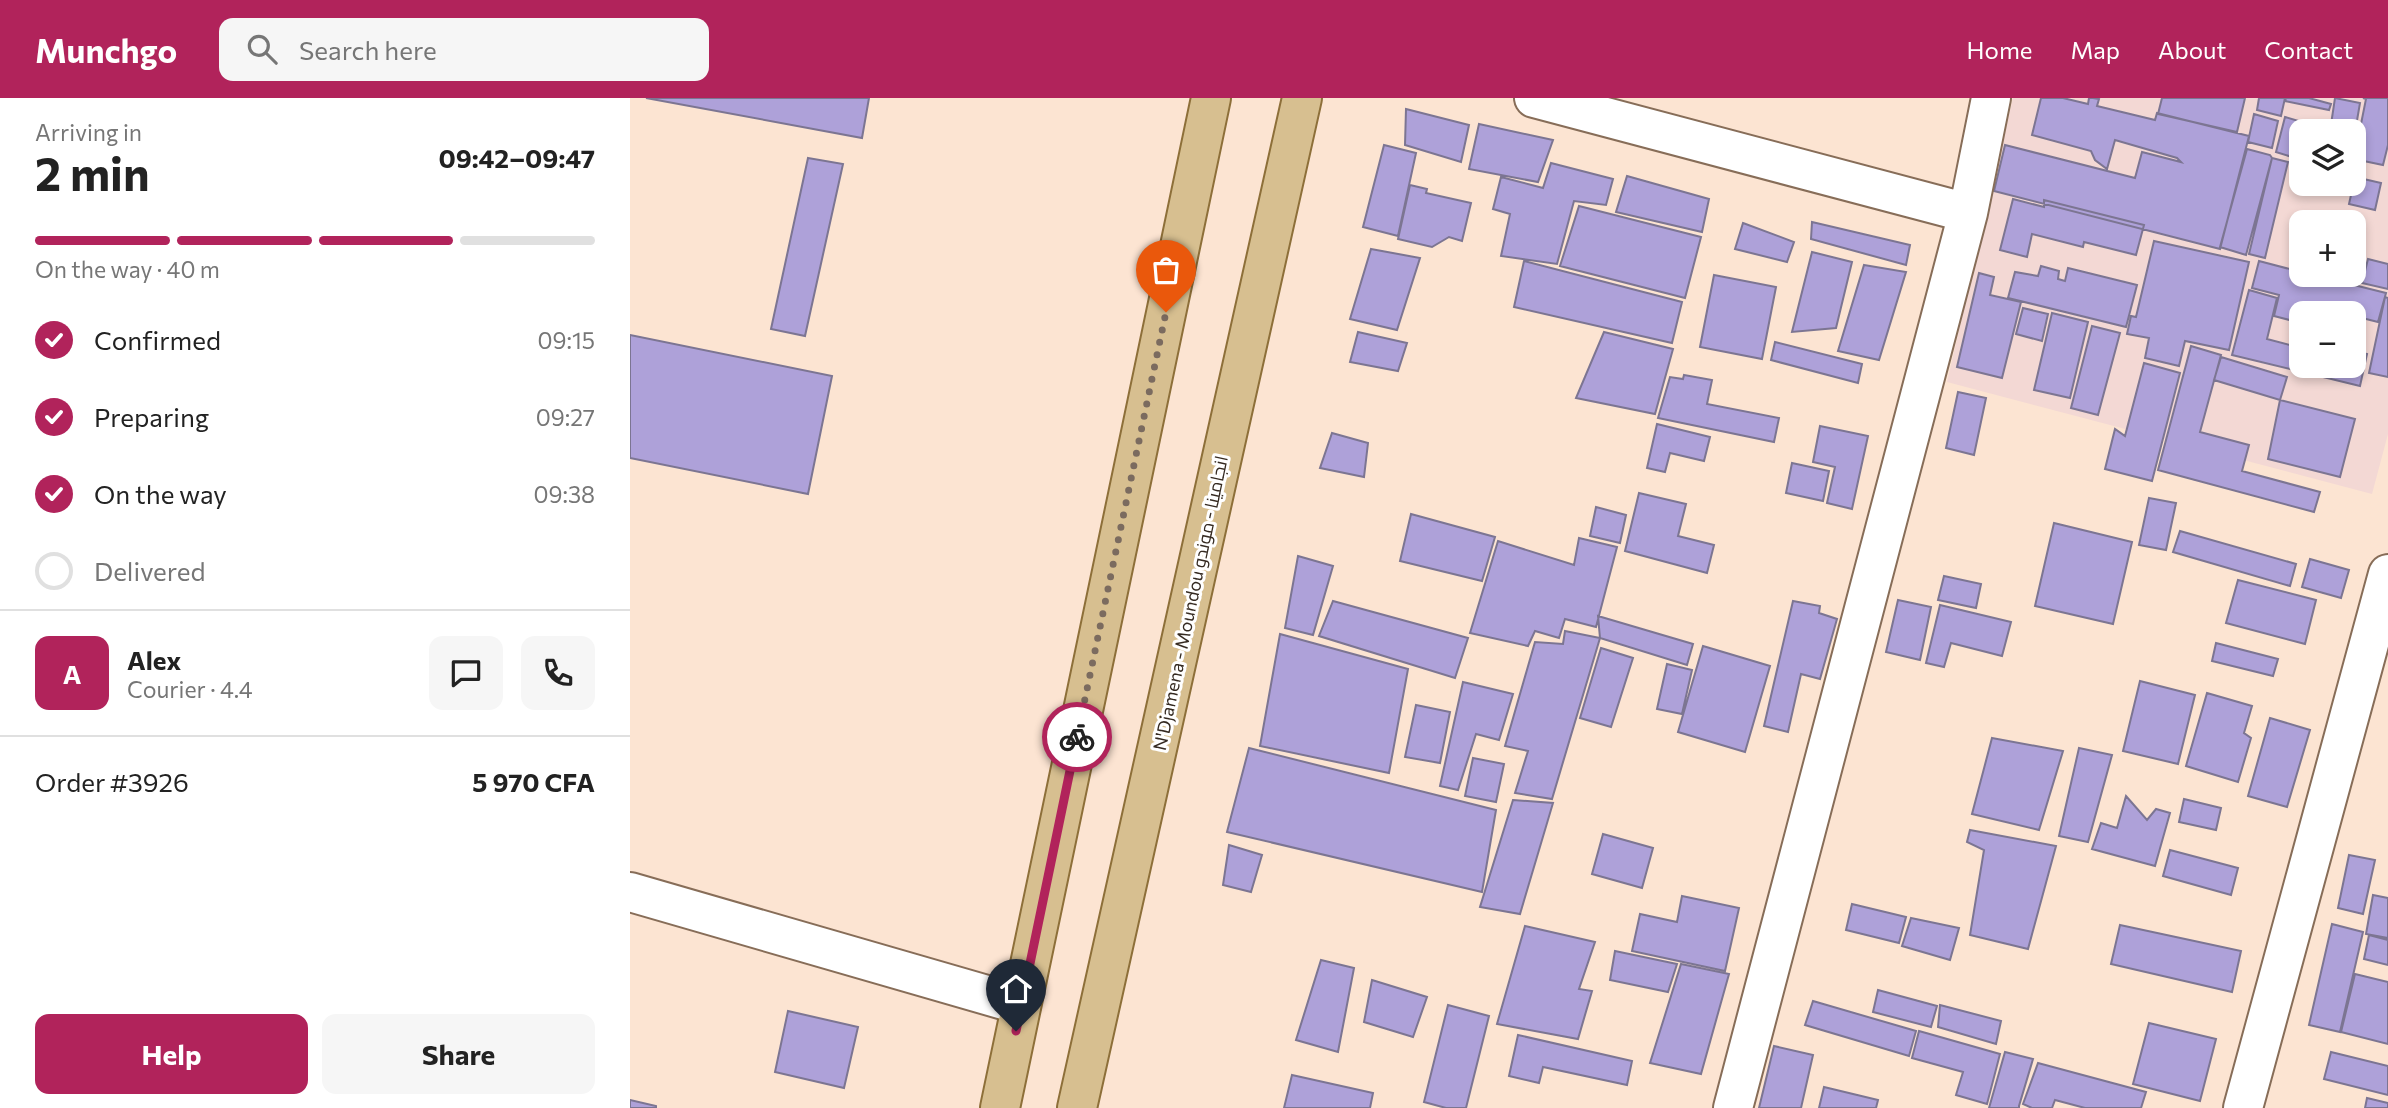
<!DOCTYPE html>
<meta charset="utf-8">
<style>
body{margin:0;font-family:Commissioner,Cairo,sans-serif;background:#f6f6f6;color:#222;height:100vh;display:flex;flex-direction:column;font-size:26px;white-space:nowrap}
*{box-sizing:border-box;margin:0}
p{font-size:23px;color:#767676}
.icon{flex:none;width:38px;height:38px;fill:none;stroke:currentColor;stroke-width:2;stroke-linecap:round;stroke-linejoin:round}
.map{position:relative;flex:1;overflow:hidden}
.side{display:flex;flex-direction:column;background:#fff;width:630px}
.side>*{flex:none}
.buttons{position:absolute;left:1659px;top:21px;display:grid;gap:14px}
.buttons a{display:grid;place-items:center;width:77px;height:77px;border-radius:14px;background:#fff;box-shadow:0 4px 10px #0003;font-size:35px}
.pin{position:absolute;display:grid;place-items:center;width:60px;height:60px;color:#fff;margin:-72px -30px;border-radius:50% 50% 50% 0;rotate:-45deg;box-shadow:0 0 7px #0007}
.pin .icon{rotate:45deg}
.courier{position:absolute;display:grid;place-items:center;width:70px;height:70px;margin:-35px;border:5px solid #b1235b;border-radius:50%;background:#fff;color:#222;box-shadow:0 2px 9px #0007}
.overview em{font-style:normal;font-weight:700}
.overview div{display:flex;flex-direction:column-reverse}
.overview{display:flex;align-items:center;justify-content:space-between;height:119px;padding:0 35px}
h1{font-size:46px;font-weight:700;line-height:52px}
.bar{display:grid;grid-template-columns:repeat(4,1fr);gap:10px 7px;align-content:center;height:84px;padding:0 35px}
.bar i{height:9px;border-radius:5px;background:#e0e0e0}
.bar .current{background:#b1235b}
.bar p{grid-column:span 4}
.line{display:flex;align-items:center;gap:18px;padding:0 35px;border-top:2px solid #e0e0e0}
.line div{flex:1}
.round{display:grid;place-items:center;flex:none;width:74px;height:74px;border-radius:14px;background:#f6f6f6}
ol{padding:0 35px;list-style:none}
li{display:flex;align-items:center;gap:21px;height:77px}
li p{margin-inline-start:auto}
li .icon{padding:7px;border-radius:50%;background:#b1235b;color:#fff;stroke-width:4}
li:last-child{color:#767676}
li i{width:38px;height:38px;border:4px solid #e0e0e0;border-radius:50%}
.button{display:flex;gap:14px;margin-top:auto;padding:14px 35px}
.button a{flex:1;height:80px;border-radius:14px;background:#b1235b;color:#fff;font-size:28px;font-weight:700;line-height:80px;text-align:center}
.button a+a{background:#f6f6f6;color:#222}
header{display:flex;align-items:center;gap:42px;box-sizing:border-box;height:98px;padding:0 35px;background:#b1235b;color:#fff}
header strong{font-size:33px}
nav{display:flex;gap:38px;margin-inline-start:auto;font-size:24px}
.search{width:490px;height:63px;background:#f6f6f6;display:flex;align-items:center;gap:18px;box-sizing:border-box;padding:0 24px;border-radius:14px;color:#767676;font-size:26px}
main{display:flex;flex:1;min-height:0}
.map>svg:first-child{display:block}
</style>
<header>
<strong>Munchgo</strong>
<div class="search"><svg class="icon" aria-label="search" viewBox="0 0 24 24"><circle cx="10" cy="10" r="6"/><path d="M15 15l6 6"/></svg>Search here</div>
<nav><a>Home</a><a>Map</a><a>About</a><a>Contact</a></nav>
</header>
<main>
<section class="side">
<div class="overview"><div><h1>2 min</h1><p>Arriving in</p></div><em>09:42–09:47</em></div>
<div class="bar"><i class="current"></i><i class="current"></i><i class="current"></i><i></i><p>On the way · 40 m</p></div>
<ol>
<li><svg class="icon" aria-label="check" viewBox="0 0 24 24"><path d="M5 12l5 5 9-10"/></svg>Confirmed<p>09:15</p></li>
<li><svg class="icon" aria-label="check" viewBox="0 0 24 24"><path d="M5 12l5 5 9-10"/></svg>Preparing<p>09:27</p></li>
<li><svg class="icon" aria-label="check" viewBox="0 0 24 24"><path d="M5 12l5 5 9-10"/></svg>On the way<p>09:38</p></li>
<li><i></i>Delivered</li>
</ol>
<div class="line" style="height:126px"><b class="round" style="background:#b1235b;color:#fff">A</b><div><b>Alex</b><p>Courier · 4.4</p></div><a class="round"><svg class="icon" aria-label="chat" viewBox="0 0 24 24"><path d="M4 5h16v11H9l-5 4z"/></svg></a><a class="round"><svg class="icon" aria-label="phone" viewBox="0 0 24 24"><path d="M5 4h4l2 5-3 2q2 4 5 5l2-3 5 2v4C11 20 4 13 5 4z"/></svg></a></div>
<div class="line" style="height:91px"><div>Order #3926</div><b>5 970 CFA</b></div>
<div class="button"><a>Help</a><a>Share</a></div>
</section>
<div class="map">
<svg width="1758" height="1010" viewBox="0 0 1758 1010">
<rect width="100%" height="100%" fill="#fce4d2"/>
<!-- education -->
<path fill="#f3d8d4" fill-rule="evenodd" d="M1383,0H1758V336L1742,396L1317,284ZM1671,33H1724V86H1671ZM1671,124H1724V177H1671ZM1671,215H1724V268H1671Z"/>
<!-- building -->
<path fill="#aea1d9" stroke="#7c7592" stroke-width="2" d="M16,0H239L232,40Z
M1411,0H1433L1458,6L1459,0H1463L1469,1L1467,8L1525,22L1527,15L1619,38L1590,151L1364,93L1375,47L1505,80L1512,54L1551,64L1547,60L1485,42L1477,71L1465,62L1461,53L1402,37Z
M1532,0H1615L1607,34L1528,16Z
M1629,0H1655L1651,18L1627,12Z
M1656,0H1679L1701,6L1699,12L1655,3Z
M1705,0L1730,5L1724,40V33H1700Z
M1733,0H1758V47L1753,67L1724,61L1736,1Z
M776,11L839,27L831,64L775,47Z
M1624,16L1648,23L1642,50L1618,44Z
M1655,19L1675,25L1665,60L1646,54Z
M849,26L923,42L908,84L839,71Z
M754,47L786,55L768,138L733,129Z
M1617,51L1640,57L1642,60L1616,157L1590,149Z
M178,60L213,66L175,238L141,231Z
M1642,60L1658,64L1635,160L1619,156Z
M921,65L983,81L976,107L944,103L927,166L871,158L880,116L863,111L871,79L913,90Z
M997,78L1079,101L1072,134L986,114Z
M1725,79L1751,85L1745,112L1719,106Z
M780,87L797,91L796,95L841,105L832,143L819,139L802,149L768,141Z
M1383,101L1414,109V102L1514,127L1506,157L1454,144L1453,149L1402,136L1397,159L1370,152Z
M949,108L1071,139L1055,200L930,168Z
M1182,124L1280,147L1276,167L1181,141Z
M1113,125L1164,144L1157,164L1105,151Z
M1524,143L1619,164L1599,252L1555,243L1549,268L1515,260L1519,240L1497,236L1501,218L1506,219Z
M741,151L790,160L767,232L720,221Z
M1182,154L1222,164L1206,230L1162,234Z
M1738,161L1758,166V191L1732,185Z
M894,163L1052,204L1042,245L884,209Z
M1629,163L1671,174V177H1684L1756,195L1748,224L1724,218V215L1708,214L1671,215V225L1644,218L1649,197L1622,190Z
M1234,167L1276,174L1249,262L1208,253Z
M1411,168L1429,173L1428,181L1435,183L1438,170L1507,187L1496,229L1378,200L1385,174L1408,178Z
M1349,175L1364,179L1360,197L1391,204L1372,280L1327,269Z
M1084,177L1146,189L1132,261L1070,249Z
M1619,192L1647,200L1637,241L1671,250V268H1724V253L1737,256L1730,288L1602,257Z
M1755,199L1758,200V279L1739,275Z
M1393,210L1418,216L1412,243L1386,236Z
M1422,215L1458,224L1440,300L1404,292Z
M1462,228L1490,235L1468,317L1441,310Z
M728,234L777,245L768,273L720,264Z
M974,234L1043,251L1025,316L946,300Z
M0,237L202,278L178,396L0,360Z
M1145,244L1232,266L1228,285L1141,262Z
M1561,248L1591,257L1570,334L1619,347L1612,373L1690,394L1684,414L1528,372Z
M1591,259L1657,279L1650,302L1584,282Z
M1514,265L1550,275L1522,383L1475,371L1485,331L1495,338Z
M1054,277L1082,282L1077,306L1149,320L1144,344L1028,320L1040,279L1053,281Z
M1328,294L1356,300L1344,357L1316,350Z
M1650,302L1725,321L1710,379L1638,361Z
M1027,326L1080,339L1074,363L1040,355L1035,374L1017,370Z
M1190,328L1238,338L1222,411L1197,405L1205,369L1183,364Z
M702,335L738,345L734,379L690,370Z
M1162,365L1199,373L1193,403L1156,395Z
M1009,395L1056,406L1048,438L1084,447L1077,475L995,453Z
M1519,400L1546,405L1536,452L1509,447Z
M966,409L996,417L990,445L960,438Z
M781,416L865,439L852,483L770,463Z
M1424,425L1502,444L1483,526L1405,508Z
M1550,433L1666,466L1660,488L1543,454Z
M949,440L987,449L966,529L935,521L929,540L905,533L898,548L840,535L868,443L944,467Z
M668,458L703,468L683,537L655,530Z
M1680,461L1719,472L1711,500L1672,489Z
M1314,478L1351,486L1346,510L1308,502Z
M1608,482L1686,502L1675,546L1596,525Z
M1268,502L1301,509L1290,562L1256,554Z
M703,503L838,540L825,580L689,538Z
M1163,503L1190,508L1189,515L1207,521L1190,581L1171,576L1158,634L1134,628Z
M1310,507L1381,524L1372,558L1321,545L1314,569L1296,565Z
M968,518L1063,546L1057,567L970,540Z
M935,533L970,540L922,701L885,695L898,653L875,648L905,544L933,546Z
M650,536L778,571L759,675L630,648Z
M1586,545L1648,561L1643,578L1582,563Z
M1073,548L1140,568L1115,654L1048,634Z
M971,550L1003,560L981,629L950,620Z
M1037,566L1062,572L1052,616L1027,611Z
M1510,583L1565,597L1548,666L1493,653Z
M833,584L883,596L869,642L846,636L828,692L810,688Z
M1577,595L1622,608L1614,635L1621,640L1608,684L1556,668Z
M786,607L820,614L810,665L775,659Z
M1640,620L1680,632L1657,709L1618,698Z
M1362,640L1433,653L1409,732L1342,716Z
M619,650L866,712L852,794L597,734Z
M1449,650L1482,657L1458,744L1429,738Z
M843,660L874,666L866,704L835,698Z
M1496,698L1517,722L1526,711L1540,715L1525,768L1462,751L1471,725L1487,730Z
M1554,701L1591,710L1586,732L1549,724Z
M883,702L923,705L890,816L850,809Z
M1340,732L1426,748L1398,851L1340,837L1354,752L1337,744Z
M973,736L1023,750L1012,790L962,776Z
M599,747L632,757L621,794L593,787Z
M1540,752L1608,770L1601,797L1533,778Z
M1719,757L1745,762L1733,816L1708,810Z
M1743,797L1758,800V840L1736,836Z
M1052,798L1109,810L1095,873L1002,853L1010,816L1047,824Z
M1222,806L1276,819L1269,845L1216,832Z
M1281,820L1329,830L1320,862L1272,848Z
M1702,826L1733,834L1710,934L1679,927Z
M1490,827L1611,853L1602,894L1481,866Z
M895,828L965,844L949,891L962,893L948,941L867,926Z
M1739,837L1758,842V867L1734,861Z
M985,853L1047,866L1038,894L980,882Z
M691,862L724,870L708,954L666,942Z
M1051,866L1099,876L1071,976L1020,965Z
M1725,876L1758,884V946L1711,934Z
M742,882L797,899L783,939L734,924Z
M1248,892L1307,908L1301,929L1243,914Z
M1183,903L1286,933L1279,958L1175,927Z
M818,907L859,918L836,1010H816L794,1004Z
M1310,907L1371,923L1366,946L1308,929Z
M158,913L228,929L214,990L145,974Z
M1519,925L1586,941L1570,1003L1503,986Z
M1289,933L1370,956L1357,1006L1326,997L1333,974L1282,960Z
M888,937L1002,963L997,987L913,969L909,985L879,978Z
M1144,948L1183,957L1171,1010H1129Z
M1375,954L1403,961L1389,1008V1010H1359Z
M1701,954L1758,968V997L1694,981Z
M1408,965L1516,994L1511,1010H1455L1425,1002L1422,1010H1402L1393,1006Z
M662,977L743,995L740,1010H654Z
M1194,989L1248,1002L1246,1010H1189Z
M1737,1000L1758,1005V1010H1735Z
M0,1002L26,1008V1010H0Z"/>
<g fill="none" stroke-linecap="round" stroke-linejoin="round">
<!-- minor casing -->
<g stroke="#876d58" stroke-width="42">
<path id="minor" d="M904,0L1338,115
M0,794L391,907
M1103,1010L1338,115L1361,0
M1613,1010L1758,476"/>
</g>
<!-- major casing -->
<g stroke="#8d6f39" stroke-width="42">
<path id="major" d="M370,1010L581,0
M447,1010L672,0"/>
</g>
<!-- minor -->
<use href="#minor" stroke="#fff" stroke-width="38"/>
<!-- major -->
<use href="#major" stroke="#d7bf90" stroke-width="38"/>
</g>
<g fill="none" stroke-linecap="round" stroke-linejoin="round">
<!-- done -->
<path stroke="#7b6b5f" stroke-width="7" stroke-dasharray="0 12.6" d="M447,639L536,214"/>
<!-- route -->
<path stroke="#b1235b" stroke-width="9" d="M386,933L447,639"/>
</g>
<g text-anchor="middle" dominant-baseline="central" stroke-width="6" stroke-linejoin="round" paint-order="stroke">
<!-- street labels -->
<g font-size="18" fill="#352a21" stroke="#fff">
<text transform="translate(560 505) rotate(-78)">N'Djamena - Moundou انجامينا - موندو</text>
</g>
</g>
</svg>
<div class="buttons">
<a><svg class="icon" aria-label="layers" viewBox="0 0 24 24"><path d="M12 4l9 5-9 5-9-5zM3 14l9 5 9-5"/></svg></a>
<a>+</a>
<a>−</a>
</div>
<div class="pin" style="left:536px;top:214px;background:#ea580c"><svg class="icon" aria-label="bag" viewBox="0 0 24 24"><path d="M5 8h14l-1 12H6zM9 8a3 3 0 0 1 6 0"/></svg></div>
<div class="pin" style="left:386px;top:933px;background:#1f2937"><svg class="icon" aria-label="home" viewBox="0 0 24 24"><path d="M3 11l9-7 9 7M6 9v11h12V9"/></svg></div>
<div class="courier" style="left:447px;top:639px"><svg class="icon" aria-label="bike" viewBox="0 0 24 24"><circle cx="6" cy="16" r="4"/><circle cx="18" cy="16" r="4"/><path d="M6 16l4-8h5l3 8M10 8l3 8H6M13 5h3"/></svg></div>
</div>
</main>
